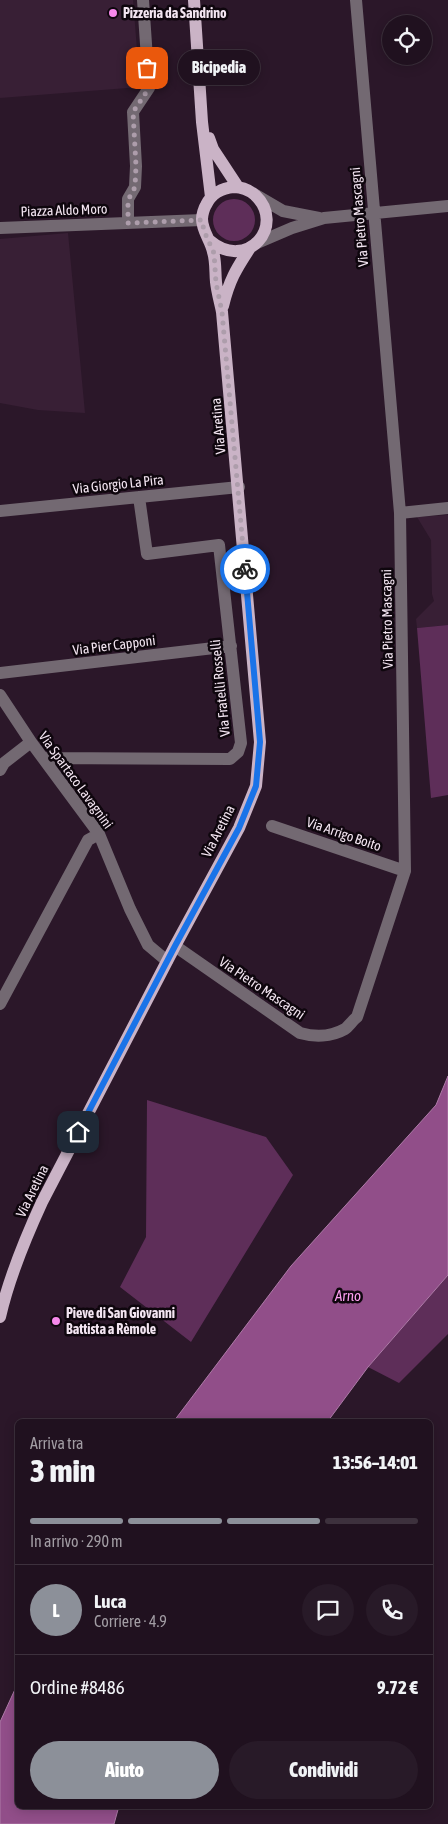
<!DOCTYPE html>
<html lang="it">
<meta charset="utf-8">
<style>
body{margin:0;font-family:"Asap Condensed",sans-serif;background:#281a28;color:#f1f3f6;height:100vh;display:flex;flex-direction:column;font-size:19px;white-space:nowrap}
*{box-sizing:border-box;margin:0}
p{font-size:16px;color:#a29da4}
.icon{flex:none;width:28px;height:28px;fill:none;stroke:currentColor;stroke-width:2;stroke-linecap:round;stroke-linejoin:round}
.map{position:relative;flex:1;overflow:hidden}
.sheet{position:absolute;left:15px;top:1419px;width:418px;height:390px;display:flex;flex-direction:column;background:#20111f;border-radius:8px;box-shadow:0 2px 12px #0003,0 0 0 1px #3d313d}
.sheet>*{flex:none}
.fabs{position:absolute;left:382px;top:15px;display:grid;gap:10px}
.fabs a{display:grid;place-items:center;width:50px;height:50px;border-radius:50%;background:#20111f;box-shadow:0 2px 12px #0003,0 0 0 1px #3d313d;font-size:25px}
.pin{position:absolute;display:grid;place-items:center;width:42px;height:42px;color:#fff;margin:-21px;border-radius:10px;box-shadow:0 2px 8px #0006}
.courier{position:absolute;display:grid;place-items:center;width:50px;height:50px;margin:-25px;border:4px solid #1a73e8;border-radius:50%;background:#fff;color:#222;box-shadow:0 1px 6px #0007}
.bubble{position:absolute;height:35px;border-radius:18px;background:#20111f;box-shadow:0 2px 12px #0003,0 0 0 1px #3d313d;font-size:16px;font-weight:800;line-height:35px;text-align:center}
.headline em{font-style:normal;font-weight:800}
.headline div{display:flex;flex-direction:column-reverse}
.headline{display:flex;align-items:center;justify-content:space-between;height:85px;padding:0 15px}
h1{font-size:32px;font-weight:800;line-height:38px}
.bar{display:grid;grid-template-columns:repeat(4,1fr);gap:8px 5px;align-content:center;height:60px;padding:0 15px}
.bar i{height:6px;border-radius:4px;background:#3d313d}
.bar .selected{background:#8c9099}
.bar p{grid-column:span 4}
.line{display:flex;align-items:center;gap:12px;padding:0 15px;border-top:1px solid #3d313d}
.line div{flex:1}
.round{display:grid;place-items:center;flex:none;width:52px;height:52px;border-radius:26px;background:#281a28}
.button{display:flex;gap:10px;margin-top:auto;padding:10px 15px}
.button a{flex:1;height:58px;border-radius:30px;background:#8c9099;color:#fff;font-size:20px;font-weight:800;line-height:58px;text-align:center}
.button a+a{background:#281a28;color:#f1f3f6}
.map>svg:first-child{display:block}
</style>
<div class="map">
<svg width="448" height="1824" viewBox="0 0 448 1824">
<rect width="100%" height="100%" fill="#2b1729"/>
<!-- built -->
<path fill="#381f35" d="M0,0H133L140,87L0,98Z
M68,233L85,413L38,410L0,403V239Z
M448,515V625L417,628L416,619L434,601L432,594L431,540L417,517Z"/>
<!-- green -->
<path fill="#5e2e59" d="M213 220a21 21 0 1 1 42 0a21 21 0 1 1-42 0Z
M448,625V795L431,798L417,628Z
M147,1100L266,1137L293,1175L191,1342L120,1287L146,1237Z
M448,1275V1334L399,1383L368,1367Z"/>
<!-- water -->
<path fill="#914e89" stroke="#ae7ba8" d="M448,1076V1275L368,1367L328,1421H174L291,1266L436,1105Z
M17,1685L18,1806H119L114,1824H0V1722Z"/>
<g fill="none" stroke-linecap="round" stroke-linejoin="round">
<!-- minor -->
<path stroke="#736972" stroke-width="12" d="M254,194L283,211L319,218
M128,223V199L135,187L136,166L133,112L149,88L143,0
M0,228L202,220
M257,243L292,228L324,218L448,206
M0,511L239,487
M400,513L448,508
M0,673L231,646
M0,695L31,742L99,834L130,909L148,945L167,961
M43,758L230,759L238,752L241,743L219,545L147,554L139,497
M0,770L4,763L31,742
M272,826L405,871
M175,946L300,1033C314,1037 331,1037 345,1029C349,1026 353,1020 357,1017L405,871L400,513L356,0
M0,1004L88,840L99,834"/>
<!-- major -->
<path stroke="#cab3c6" stroke-width="12" d="M194,0L202,122L211,197
M209,138L213,149L238,187
M223,306C229,281 236,269 250,248
M0,1317C9,1277 25,1239 42,1202L175,946L239,828L256,786L260,742L222,312C220,302 217,292 216,282C215,272 216,261 213,252C211,241 202,231 202,219C202,215 204,208 206,205C211,194 222,188 234,187C241,187 249,190 255,195C287,225 247,273 209,240"/>
</g>
<g fill="none" stroke-linecap="round" stroke-linejoin="round">
<!-- done -->
<path stroke="#ad9dab" stroke-width="5" stroke-dasharray="0 9" d="M147,68L149,88L133,112L136,166L135,187L128,200V223L202,220L204,231L214,253L216,283L222,312L245,569"/>
<!-- route -->
<path stroke="#1a73e8" stroke-width="6" d="M78,1132L175,946L239,828L256,786L260,742L245,569"/>
</g>
<!-- markers -->
<g fill="#f788eb" stroke="#0e060d" stroke-width="2">
<circle cx="113" cy="13" r="5"/>
<circle cx="56" cy="1321" r="5"/>
</g>
<g text-anchor="middle" dominant-baseline="central" stroke-width="5" stroke-linejoin="round" paint-order="stroke">
<!-- poi labels -->
<g font-size="14" font-weight="bold" fill="#f3e5f1" stroke="#0e060d" text-anchor="start">
<text x="123" y="13">Pizzeria da Sandrino</text>
<text x="66" y="1313">Pieve di San Giovanni<tspan x="66" dy="16">Battista a Rèmole</tspan></text>
</g>
<!-- street labels -->
<g font-size="14" fill="#f3e5f1" stroke="#0e060d">
<text transform="translate(64 210) rotate(-2)">Piazza Aldo Moro</text>
<text transform="translate(359 217) rotate(-95)">Via Pietro Mascagni</text>
<text transform="translate(218 426) rotate(-95)">Via Aretina</text>
<text transform="translate(118 484) rotate(-6)">Via Giorgio La Pira</text>
<text transform="translate(387 619) rotate(-91)">Via Pietro Mascagni</text>
<text transform="translate(114 645) rotate(-7)">Via Pier Capponi</text>
<text transform="translate(220 688) rotate(-96)">Via Fratelli Rosselli</text>
<text transform="translate(76 780) rotate(54)">Via Spartaco Lavagnini</text>
<text transform="translate(218 831) rotate(-63)">Via Aretina</text>
<text transform="translate(344 834) rotate(19)">Via Arrigo Boito</text>
<text transform="translate(262 988) rotate(34)">Via Pietro Mascagni</text>
<text transform="translate(32 1191) rotate(-64)">Via Aretina</text>
</g>
<!-- water labels -->
<g font-size="15" font-style="italic" fill="#fc9ff0" stroke="#0e060d">
<text x="348" y="1295">Arno</text>
</g>
</g>
</svg>
<div class="fabs">
<a><svg class="icon" aria-label="locate" viewBox="0 0 24 24"><circle cx="12" cy="12" r="6"/><path d="M12 2v4M12 18v4M2 12h4M18 12h4"/></svg></a>
</div>
<div class="pin" style="left:147px;top:68px;background:#ea580c"><svg class="icon" aria-label="bag" viewBox="0 0 24 24"><path d="M5 8h14l-1 12H6zM9 8a3 3 0 0 1 6 0"/></svg></div>
<div class="pin" style="left:78px;top:1132px;background:#1f2937"><svg class="icon" aria-label="home" viewBox="0 0 24 24"><path d="M3 11l9-7 9 7M6 9v11h12V9"/></svg></div>
<div class="courier" style="left:245px;top:569px"><svg class="icon" aria-label="bike" viewBox="0 0 24 24"><circle cx="6" cy="16" r="4"/><circle cx="18" cy="16" r="4"/><path d="M6 16l4-8h5l3 8M10 8l3 8H6M13 5h3"/></svg></div>
<div class="bubble" style="left:178px;top:50px;width:82px">Bicipedia</div>
<section class="sheet">
<div class="headline"><div><h1>3 min</h1><p>Arriva tra</p></div><em>13:56–14:01</em></div>
<div class="bar"><i class="selected"></i><i class="selected"></i><i class="selected"></i><i></i><p>In arrivo · 290 m</p></div>
<div class="line" style="height:90px"><b class="round" style="background:#8c9099;color:#fff">L</b><div><b>Luca</b><p>Corriere · 4.9</p></div><a class="round"><svg class="icon" aria-label="chat" viewBox="0 0 24 24"><path d="M4 5h16v11H9l-5 4z"/></svg></a><a class="round"><svg class="icon" aria-label="phone" viewBox="0 0 24 24"><path d="M5 4h4l2 5-3 2q2 4 5 5l2-3 5 2v4C11 20 4 13 5 4z"/></svg></a></div>
<div class="line" style="height:65px"><div>Ordine #8486</div><b>9.72 €</b></div>
<div class="button"><a>Aiuto</a><a>Condividi</a></div>
</section>
</div>
